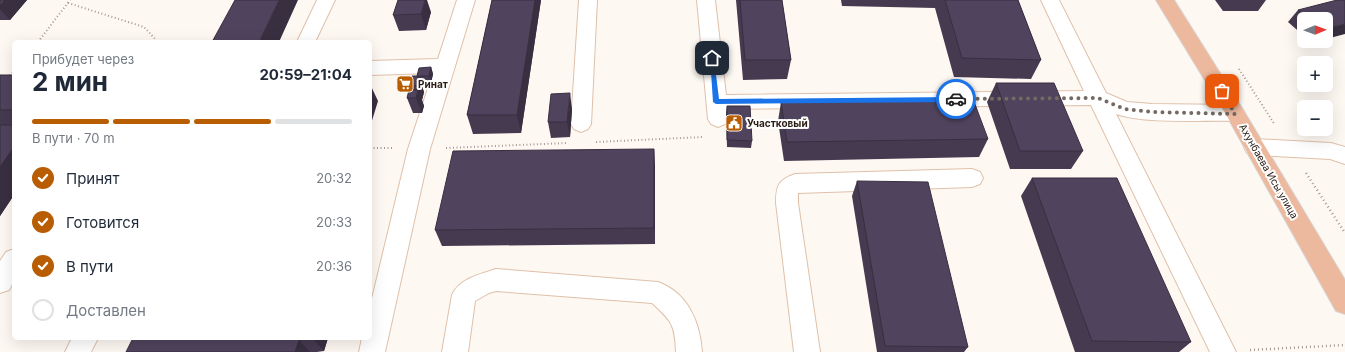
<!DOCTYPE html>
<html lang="ru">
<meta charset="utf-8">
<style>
body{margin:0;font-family:Inter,sans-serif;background:#f6f6f7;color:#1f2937;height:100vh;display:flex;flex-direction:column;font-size:15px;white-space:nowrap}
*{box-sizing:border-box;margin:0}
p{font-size:13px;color:#747a83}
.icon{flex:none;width:22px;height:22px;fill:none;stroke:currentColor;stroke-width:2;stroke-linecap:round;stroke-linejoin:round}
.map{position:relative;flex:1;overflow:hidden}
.sheet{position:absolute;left:12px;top:40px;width:360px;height:300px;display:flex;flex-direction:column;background:#fff;border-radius:6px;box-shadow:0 4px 16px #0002}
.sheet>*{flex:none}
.needle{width:26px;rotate:89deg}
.controls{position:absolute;left:1297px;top:12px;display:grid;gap:8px}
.controls a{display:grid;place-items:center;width:36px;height:36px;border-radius:6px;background:#fff;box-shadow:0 4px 16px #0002;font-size:20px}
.pin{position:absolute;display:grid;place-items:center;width:34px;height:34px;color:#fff;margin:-17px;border-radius:8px;box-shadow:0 2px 6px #0006}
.courier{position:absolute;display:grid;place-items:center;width:40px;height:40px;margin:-20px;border:3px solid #1a73e8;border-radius:50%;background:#fff;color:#222;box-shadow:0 1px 5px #0007}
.headline em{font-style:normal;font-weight:700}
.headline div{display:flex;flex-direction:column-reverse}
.headline{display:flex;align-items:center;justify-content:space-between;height:68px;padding:0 20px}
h1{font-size:26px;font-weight:700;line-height:30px}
.bar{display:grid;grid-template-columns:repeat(4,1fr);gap:6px 4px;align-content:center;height:48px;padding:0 20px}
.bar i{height:5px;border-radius:3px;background:#e0e1e3}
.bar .on{background:#b95d02}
.bar p{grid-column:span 4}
ol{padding:0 20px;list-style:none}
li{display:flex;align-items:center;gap:12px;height:44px}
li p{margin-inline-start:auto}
li .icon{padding:4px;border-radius:50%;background:#b95d02;color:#fff;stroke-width:4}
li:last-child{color:#747a83}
li i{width:22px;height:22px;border:2px solid #e0e1e3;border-radius:50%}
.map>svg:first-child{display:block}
</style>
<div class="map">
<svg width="1345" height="352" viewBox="0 0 1345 352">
<rect width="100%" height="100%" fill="#fef8f3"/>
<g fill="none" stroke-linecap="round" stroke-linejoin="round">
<!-- minor casing -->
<g stroke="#dfc0a9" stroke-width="2">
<path id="minor" d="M317,0H335L315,42H297Z
M457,0H475L430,149L385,352H359L362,338H370V307L408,149L433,73L370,75V61L438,59Z
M579,0H597L591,124L588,129L581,132L574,129L571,124Z
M697,0H715L726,95L1084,91L1041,0H1059L1106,93L1127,102L1152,104L1235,105L1242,108L1245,113L1242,118L1235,121C1202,120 1145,124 1116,114L1236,352H1210L1091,105L727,109L728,119L725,124L718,127L711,124L708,119Z
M1255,139L1331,143L1345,147V164L1330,159L1255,155L1247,153L1244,147L1247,141Z
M972,169L980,172L983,178L980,184L972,187L798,193V203L820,352H794L776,203C776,186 778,180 795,174Z
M14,249V281L9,290L0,293V261L6,252Z
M496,269L658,282C688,293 700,322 702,352H676C675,325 672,321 652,303L496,291L489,293L475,301L468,352H442L452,295C459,279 480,274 496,269Z
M72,338H98L91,352H65Z"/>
</g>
<!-- major casing -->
<g stroke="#d8d6d5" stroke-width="2">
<path id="major" d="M1156,0H1174L1242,108L1345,280V314L1336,311L1228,118Z"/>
</g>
<!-- path-far1 -->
<path stroke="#a29993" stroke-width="2" stroke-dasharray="1 2.5" stroke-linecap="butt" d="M68,3L144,27L158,42
M38,42L70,0
M1239,69L1275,125
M7,78L14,71
M596,142L703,137
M370,148H393
M446,148L567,143"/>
<!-- path -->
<path stroke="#a29993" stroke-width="2.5" stroke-dasharray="1 3" stroke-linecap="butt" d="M1306,173L1345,233
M1250,350L1345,345"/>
<!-- minor -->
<use href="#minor" fill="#fff" fill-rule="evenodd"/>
<!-- major -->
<use href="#major" fill="#ecb89e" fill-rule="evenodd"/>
</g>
<!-- wall -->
<path fill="#453a50" d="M0,0H27L10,20H0Z
M492,0H541L521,133L473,134L467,115Z
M736,0H782L791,60L787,79L743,80Z
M841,0H1018L1041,60L1031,79L954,77L935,8L842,6Z
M1215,0H1266L1258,11H1223Z
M1298,10L1326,19H1304V36L1288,22Z
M431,12L426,30L399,31L393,15Z
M431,67L433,74L431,83H421L424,92L422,100L424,106L422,113H413L407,98L411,90L409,86L417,76Z
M0,75H14V195L0,216Z
M996,83L1083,151L1071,169H1010L987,102Z
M781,102L988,139L979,157L784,161L778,121Z
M727,106L752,141L751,148L727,147L726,113Z
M572,109L570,137L551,138L548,122Z
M654,149L655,244L442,246L435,230Z
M1032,178L1191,342L1179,352H1075L1021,196Z
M857,181L968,347L964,352H877L852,196Z
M328,338L324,351L317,352H126Z"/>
<!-- shaded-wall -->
<path fill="#382f41" d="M5,0H27L10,20L0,9V6Z
M279,0H298L279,42H259Z
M425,0H427L431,12L426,30L421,14Z
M535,0H541L521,133L517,115Z
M1345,24V34L1326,39V29Z
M431,67L433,74L431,83L429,76Z
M418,76L424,92L422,100L424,106L422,113L416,98L418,91L416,86Z
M370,84L378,101L370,127Z
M570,93L572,109L570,137L567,122Z
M14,147V195L0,216V167Z
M654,149L655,166V244L654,228Z
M314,338H328L324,351L313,339Z
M299,340L310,352H295Z"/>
<!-- building -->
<path fill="#50435d" stroke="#382f41" d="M0,0H5L0,6Z
M235,0H279L259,42H212Z
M398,0H425L421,14L393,15Z
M492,0H535L517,115H467Z
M740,0H782L791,60H745Z
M945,0H1018L1041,60L962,58Z
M1337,0H1345V24L1326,29V19H1310L1298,10Z
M431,67L429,76H417L419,68Z
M0,75H14V110H0Z
M412,76H418L416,86H409Z
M996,83H1054L1083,151H1020Z
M409,90H418L416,98H407Z
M570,93L567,122H548L551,94Z
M973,99L988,139L787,142L781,102Z
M727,106H750L752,141L727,140Z
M0,125H14V147L0,167Z
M654,149V228L435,230L453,151Z
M1032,178H1117L1191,342L1092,341Z
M857,181L928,182L968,347L885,346Z
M133,338H314L313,339L299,340L295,352H126Z"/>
<!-- route -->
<path fill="#1a73e8" d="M710,57L714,58L719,99L956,97L959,99L956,102L716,104L713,102Z"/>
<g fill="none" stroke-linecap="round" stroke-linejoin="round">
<!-- done -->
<path stroke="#746a63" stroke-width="4" stroke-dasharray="0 7.2" d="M956,99L1098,98L1125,109L1152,112L1235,114L1222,91"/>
</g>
<!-- icons -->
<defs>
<g id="supermarket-square" transform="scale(0.9)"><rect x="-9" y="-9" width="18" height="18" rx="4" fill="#b95d02" stroke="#fff"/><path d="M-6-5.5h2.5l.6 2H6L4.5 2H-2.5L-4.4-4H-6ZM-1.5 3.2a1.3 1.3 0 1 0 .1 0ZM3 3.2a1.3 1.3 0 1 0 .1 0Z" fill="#fff"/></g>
<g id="civic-square" transform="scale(0.9)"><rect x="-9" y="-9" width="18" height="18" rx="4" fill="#b95d02" stroke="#fff"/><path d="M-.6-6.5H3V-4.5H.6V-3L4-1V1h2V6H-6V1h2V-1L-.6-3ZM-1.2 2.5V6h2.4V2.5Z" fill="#fff"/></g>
</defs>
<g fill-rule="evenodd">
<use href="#supermarket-square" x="405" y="84"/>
<use href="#civic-square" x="734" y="123"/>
</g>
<g text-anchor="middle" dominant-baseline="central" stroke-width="4" stroke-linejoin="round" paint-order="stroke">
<!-- poi labels -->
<g font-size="10" font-weight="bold" fill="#291d15" stroke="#fff" text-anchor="start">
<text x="418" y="84">Ринат</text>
<text x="747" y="123">Участковый</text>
</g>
<!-- street labels -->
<g font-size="10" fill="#291d15" stroke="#fff">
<text transform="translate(1269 171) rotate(60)">Ахунбаева Исы улица</text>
</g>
</g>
</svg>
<div class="controls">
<a><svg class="needle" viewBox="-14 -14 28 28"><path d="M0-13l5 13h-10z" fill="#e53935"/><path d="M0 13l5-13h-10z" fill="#747a83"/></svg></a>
<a>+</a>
<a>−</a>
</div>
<div class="pin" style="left:1222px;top:91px;background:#ea580c"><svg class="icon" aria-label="bag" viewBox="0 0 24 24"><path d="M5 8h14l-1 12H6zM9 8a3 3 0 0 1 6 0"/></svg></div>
<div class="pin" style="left:712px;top:58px;background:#1f2937"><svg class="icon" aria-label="home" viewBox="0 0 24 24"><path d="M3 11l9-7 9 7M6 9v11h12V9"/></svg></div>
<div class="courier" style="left:956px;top:99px"><svg class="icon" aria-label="car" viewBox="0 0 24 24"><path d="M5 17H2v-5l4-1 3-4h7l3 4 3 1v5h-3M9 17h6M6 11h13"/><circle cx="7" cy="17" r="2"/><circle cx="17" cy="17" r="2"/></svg></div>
<section class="sheet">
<div class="headline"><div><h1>2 мин</h1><p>Прибудет через</p></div><em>20:59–21:04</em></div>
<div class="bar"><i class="on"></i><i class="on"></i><i class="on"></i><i></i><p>В пути · 70 m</p></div>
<ol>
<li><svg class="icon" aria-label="check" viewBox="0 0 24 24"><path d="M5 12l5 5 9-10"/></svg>Принят<p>20:32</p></li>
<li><svg class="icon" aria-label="check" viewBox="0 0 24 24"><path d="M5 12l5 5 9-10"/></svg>Готовится<p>20:33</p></li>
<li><svg class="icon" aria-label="check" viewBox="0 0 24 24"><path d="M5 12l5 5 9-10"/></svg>В пути<p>20:36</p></li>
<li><i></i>Доставлен</li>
</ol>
</section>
</div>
